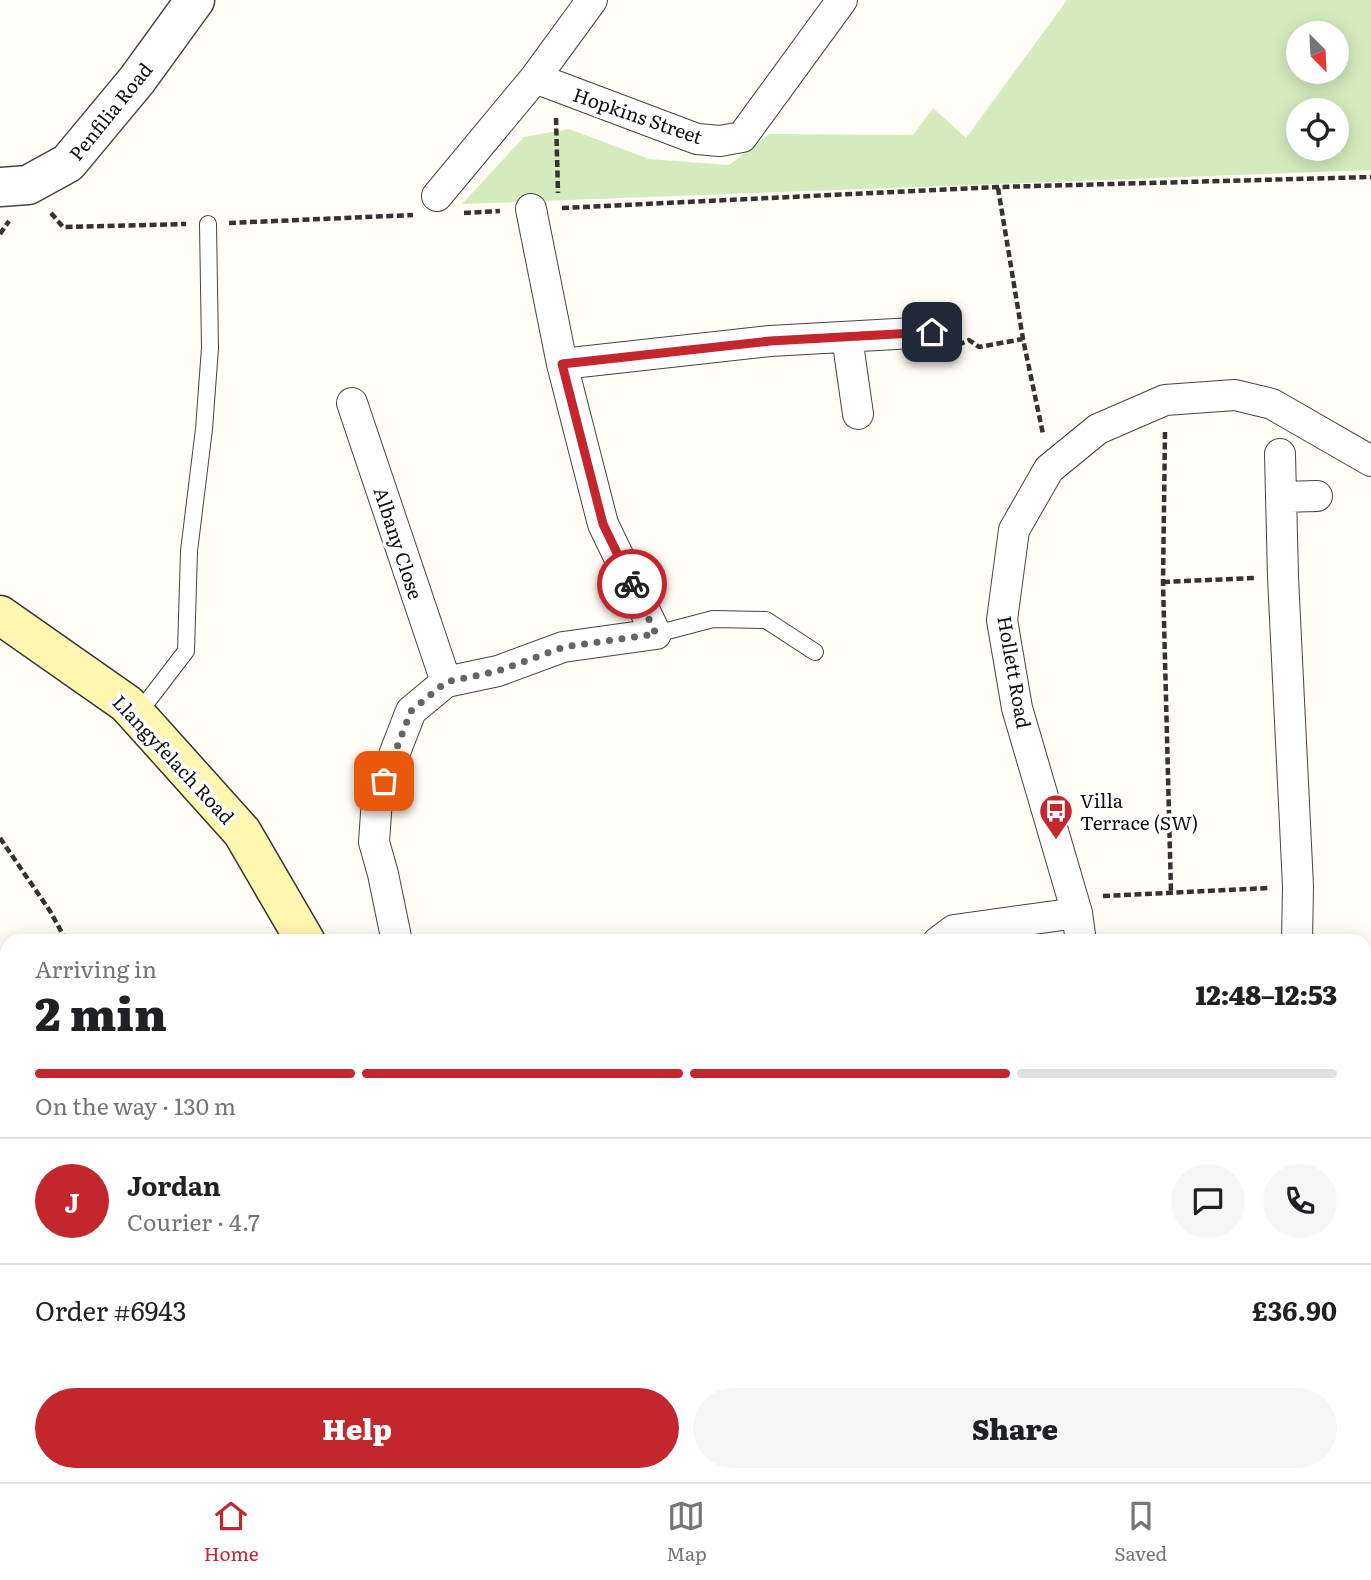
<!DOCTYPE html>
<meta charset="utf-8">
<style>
body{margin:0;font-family:Literata,serif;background:#f6f6f6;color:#202124;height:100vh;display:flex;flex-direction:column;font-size:26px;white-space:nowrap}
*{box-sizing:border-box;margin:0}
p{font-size:23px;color:#757577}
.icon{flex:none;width:38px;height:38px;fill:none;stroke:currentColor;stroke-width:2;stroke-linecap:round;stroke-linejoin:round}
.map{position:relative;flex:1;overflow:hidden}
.side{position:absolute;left:0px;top:934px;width:1372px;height:548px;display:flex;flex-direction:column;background:#fff;border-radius:21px 21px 0 0;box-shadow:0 4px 18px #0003}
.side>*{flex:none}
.needle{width:46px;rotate:156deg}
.buttons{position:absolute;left:1286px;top:21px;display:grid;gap:14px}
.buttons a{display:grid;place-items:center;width:63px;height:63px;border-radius:50%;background:#fff;box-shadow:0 4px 18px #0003;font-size:35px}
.pin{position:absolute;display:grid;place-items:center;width:60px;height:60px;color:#fff;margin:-30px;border-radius:14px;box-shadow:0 4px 10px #0006}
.courier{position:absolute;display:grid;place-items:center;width:70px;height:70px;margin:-35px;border:5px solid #c4262e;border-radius:50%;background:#fff;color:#222;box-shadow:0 2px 9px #0007}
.headline em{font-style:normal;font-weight:800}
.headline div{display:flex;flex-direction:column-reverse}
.headline{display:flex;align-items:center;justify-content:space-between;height:119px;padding:0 35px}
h1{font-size:46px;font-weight:800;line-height:52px}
.bar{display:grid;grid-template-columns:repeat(4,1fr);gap:10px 7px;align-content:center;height:84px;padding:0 35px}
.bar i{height:9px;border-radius:5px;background:#e0e0e0}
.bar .on{background:#c4262e}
.bar p{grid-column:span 4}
.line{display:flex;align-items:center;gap:18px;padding:0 35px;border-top:2px solid #e0e0e0}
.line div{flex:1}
.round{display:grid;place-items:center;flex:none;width:74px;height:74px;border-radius:37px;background:#f6f6f6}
.button{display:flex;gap:14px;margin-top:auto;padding:14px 35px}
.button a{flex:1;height:80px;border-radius:42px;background:#c4262e;color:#fff;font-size:28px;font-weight:800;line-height:80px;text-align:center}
.button a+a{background:#f6f6f6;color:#202124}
.tabs{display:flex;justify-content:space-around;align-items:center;height:98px;border-top:2px solid #e0e0e0;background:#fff;font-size:19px;color:#757577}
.tabs a{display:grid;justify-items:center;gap:4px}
.tabs .on{color:#c4262e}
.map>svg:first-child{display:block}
</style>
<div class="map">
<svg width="1371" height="1482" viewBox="0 0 1371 1482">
<rect width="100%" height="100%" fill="#fffdf5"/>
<!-- green -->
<path fill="#d5ebbd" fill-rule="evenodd" d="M1067,0H1371V170L462,204L524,137L569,129L649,159L729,165L769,134L913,135L933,108L966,138ZM1298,33H1337V72H1298ZM1298,110H1337V149H1298Z"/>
<!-- forest -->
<path fill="#b9dc9c" d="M0,1204L7,1210V1475H388L393,1482H0Z
M464,1475H756L763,1482H458Z"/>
<!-- building -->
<path fill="#5a524d" d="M7,974V1153L0,1154V978Z"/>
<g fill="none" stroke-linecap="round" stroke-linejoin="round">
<!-- service casing -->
<g stroke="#444" stroke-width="18">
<path id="service" d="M656,634L713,619L766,620L815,652
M137,715L186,651L189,551L204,429L210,348L208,224"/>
</g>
<!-- minor casing -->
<g stroke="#444" stroke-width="32">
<path id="minor" d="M535,78L697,139L720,141L742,137L842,0
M437,196L535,78L592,0
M847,337L858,414
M562,364L770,341L932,332
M352,403L446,682
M1280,454L1283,577L1298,886L1297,942
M1281,497L1317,496
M397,942L383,874L374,842L377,799L411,711L446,682L498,671L563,647L656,634L603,524L562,364L531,209
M938,942L954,930L1077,913
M1081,942L1077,913L1017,708L1002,620L1014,530L1049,469L1098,429L1165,400L1235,395L1272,404L1371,461
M1365,1021L1371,1022
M1365,1327L1371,1329
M887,1482L894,1475"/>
</g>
<!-- tertiary casing -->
<g stroke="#444" stroke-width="41">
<path id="tertiary" d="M0,187L28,185L68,163L137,80L195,0"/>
</g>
<!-- secondary casing -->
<g stroke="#333" stroke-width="41">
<path id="secondary" d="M0,615L127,704L242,832L306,942
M797,1475L805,1482"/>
</g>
<!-- path -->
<path stroke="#333" stroke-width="4.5" stroke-dasharray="7 3.5" stroke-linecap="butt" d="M556,118L558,193
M998,188L1023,339L1043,434
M562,208L998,187L1371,177
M51,213L63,227L186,224
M464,213L500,211
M229,223L413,215
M0,234L9,221
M958,345L969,340L979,347L1023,339
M1165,432L1163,582L1171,892
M1163,582L1254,578
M0,838L50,911L67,942
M1103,896L1269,888
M1365,1084L1371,1085
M0,1181L7,1184
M1365,1297L1371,1269
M226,1475L233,1482"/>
<!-- service -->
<use href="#service" stroke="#fff" stroke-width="16"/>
<!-- minor -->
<use href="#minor" stroke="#fff" stroke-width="30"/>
<!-- tertiary -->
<use href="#tertiary" stroke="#fff" stroke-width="38"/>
<!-- secondary -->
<use href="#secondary" stroke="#fff6b0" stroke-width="38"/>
</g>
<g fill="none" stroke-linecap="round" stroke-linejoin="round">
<!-- done -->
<path stroke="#646461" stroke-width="7" stroke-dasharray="0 12.6" d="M384,781L411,711L446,682L498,671L564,647L656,634L632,584"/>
<!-- route -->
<path stroke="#c4262e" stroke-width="9" d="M632,584L603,524L562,364L770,341L932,332"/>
</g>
<!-- icons -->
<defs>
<g id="bus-pin" transform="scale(1.75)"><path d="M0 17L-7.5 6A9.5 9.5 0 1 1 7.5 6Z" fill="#c4262e" stroke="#fff"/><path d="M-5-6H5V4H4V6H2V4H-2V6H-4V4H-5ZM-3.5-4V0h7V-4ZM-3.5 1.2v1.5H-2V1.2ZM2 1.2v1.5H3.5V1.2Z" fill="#fff"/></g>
</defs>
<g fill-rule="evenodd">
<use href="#bus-pin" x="1056" y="811"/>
</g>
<g text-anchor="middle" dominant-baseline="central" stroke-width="7" stroke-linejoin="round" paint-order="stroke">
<!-- street labels -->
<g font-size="19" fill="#111" stroke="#fff">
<text transform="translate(110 111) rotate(-51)">Penfilia Road</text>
<text transform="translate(638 115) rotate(19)">Hopkins Street</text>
<text transform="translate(399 543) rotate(72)">Albany Close</text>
<text transform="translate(1015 672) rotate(80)">Hollett Road</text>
<text transform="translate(174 759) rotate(47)">Llangyfelach Road</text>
</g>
<!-- poi labels -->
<g font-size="19" fill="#111" stroke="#fff" text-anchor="start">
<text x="1080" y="800">Villa<tspan x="1080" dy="22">Terrace (SW)</tspan></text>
</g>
</g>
</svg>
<div class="buttons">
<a><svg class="needle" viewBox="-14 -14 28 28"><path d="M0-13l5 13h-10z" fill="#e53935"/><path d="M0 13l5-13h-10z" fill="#757577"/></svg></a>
<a><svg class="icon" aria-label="locate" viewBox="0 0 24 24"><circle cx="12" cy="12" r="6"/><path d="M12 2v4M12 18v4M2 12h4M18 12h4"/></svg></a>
</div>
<div class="pin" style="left:384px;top:781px;background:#ea580c"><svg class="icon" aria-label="bag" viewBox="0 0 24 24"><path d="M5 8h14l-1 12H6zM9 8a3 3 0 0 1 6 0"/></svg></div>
<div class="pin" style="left:932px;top:332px;background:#1f2937"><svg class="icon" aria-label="home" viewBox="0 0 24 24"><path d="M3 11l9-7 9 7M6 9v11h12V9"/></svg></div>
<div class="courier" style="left:632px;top:584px"><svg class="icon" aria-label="bike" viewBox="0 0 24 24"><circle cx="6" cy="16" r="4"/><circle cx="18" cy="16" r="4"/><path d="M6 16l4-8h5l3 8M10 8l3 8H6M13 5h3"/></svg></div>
<section class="side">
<div class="headline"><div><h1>2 min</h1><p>Arriving in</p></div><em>12:48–12:53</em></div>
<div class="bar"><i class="on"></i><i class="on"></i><i class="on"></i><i></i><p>On the way · 130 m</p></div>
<div class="line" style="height:126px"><b class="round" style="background:#c4262e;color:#fff">J</b><div><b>Jordan</b><p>Courier · 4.7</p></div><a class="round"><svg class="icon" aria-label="chat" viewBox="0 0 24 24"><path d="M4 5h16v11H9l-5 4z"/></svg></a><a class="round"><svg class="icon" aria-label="phone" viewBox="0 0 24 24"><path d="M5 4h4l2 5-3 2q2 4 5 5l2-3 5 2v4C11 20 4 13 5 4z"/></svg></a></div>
<div class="line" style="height:91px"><div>Order #6943</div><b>£36.90</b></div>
<div class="button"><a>Help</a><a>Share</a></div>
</section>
</div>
<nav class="tabs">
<a class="on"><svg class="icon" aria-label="home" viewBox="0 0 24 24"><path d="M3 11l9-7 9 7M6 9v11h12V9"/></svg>Home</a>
<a><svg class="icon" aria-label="map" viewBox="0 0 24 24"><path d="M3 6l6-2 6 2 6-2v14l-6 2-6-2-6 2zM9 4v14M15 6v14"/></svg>Map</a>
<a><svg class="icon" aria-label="saved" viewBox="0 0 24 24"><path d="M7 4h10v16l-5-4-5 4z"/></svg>Saved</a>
</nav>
